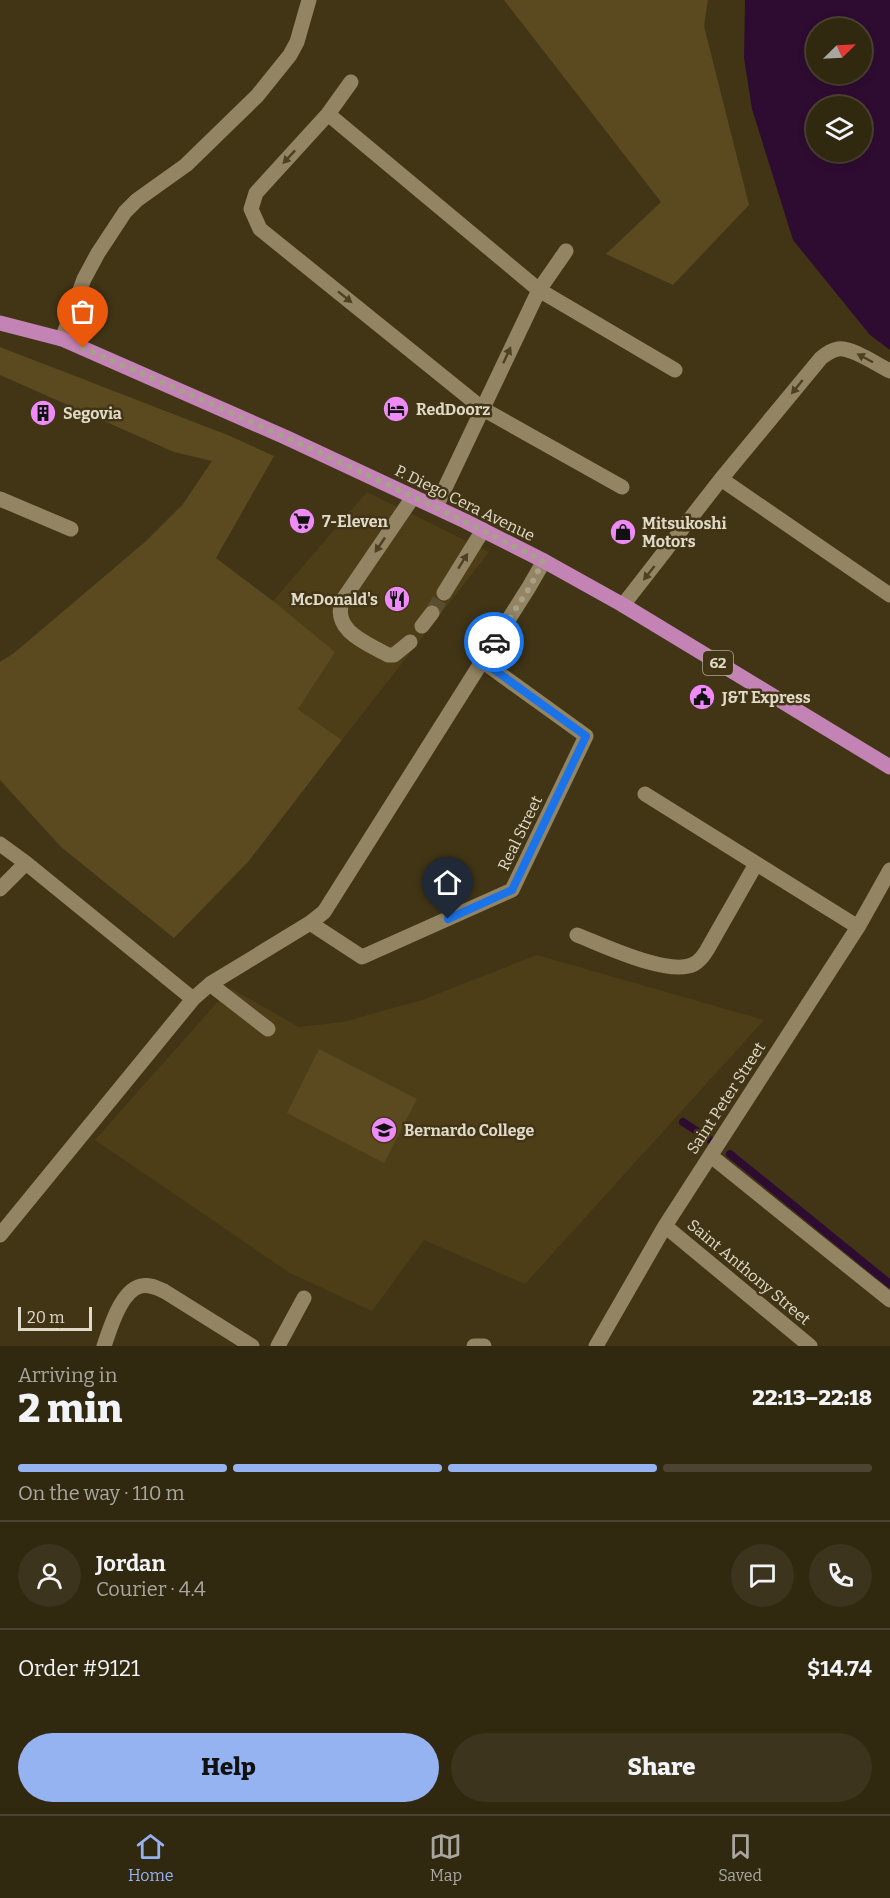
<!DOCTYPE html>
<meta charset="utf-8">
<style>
body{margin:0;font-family:Bitter,serif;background:#3d341e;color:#f1f3f6;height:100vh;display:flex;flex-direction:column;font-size:22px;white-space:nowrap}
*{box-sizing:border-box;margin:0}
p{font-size:20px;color:#a8a69f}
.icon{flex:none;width:33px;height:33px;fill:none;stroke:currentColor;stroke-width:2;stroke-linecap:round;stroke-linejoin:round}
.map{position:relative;height:1346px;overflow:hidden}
.panel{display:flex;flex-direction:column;background:#312810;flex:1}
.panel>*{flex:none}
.needle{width:39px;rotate:66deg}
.controls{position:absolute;left:806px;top:18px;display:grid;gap:12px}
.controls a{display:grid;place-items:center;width:66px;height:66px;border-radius:50%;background:#312810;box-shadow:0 3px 9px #0003,0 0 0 2px #4c4430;font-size:30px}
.scale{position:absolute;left:18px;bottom:15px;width:74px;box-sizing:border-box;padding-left:6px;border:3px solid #e1dac8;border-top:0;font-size:16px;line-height:21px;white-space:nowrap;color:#e1dac8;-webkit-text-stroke:4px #413516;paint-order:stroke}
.pin{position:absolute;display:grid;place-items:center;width:51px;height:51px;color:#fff;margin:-62px -26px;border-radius:50% 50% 50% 0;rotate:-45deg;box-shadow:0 0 6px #0007}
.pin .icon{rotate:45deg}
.courier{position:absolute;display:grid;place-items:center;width:60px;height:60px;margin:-30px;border:4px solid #1a73e8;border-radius:50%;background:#fff;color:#222;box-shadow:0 2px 8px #0007}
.overview em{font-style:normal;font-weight:800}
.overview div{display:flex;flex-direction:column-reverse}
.overview{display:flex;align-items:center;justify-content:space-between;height:102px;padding:0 18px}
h1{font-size:39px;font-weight:800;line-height:45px}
.bar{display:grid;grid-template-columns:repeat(4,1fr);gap:9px 6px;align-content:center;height:72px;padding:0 18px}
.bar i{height:8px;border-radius:4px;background:#4c4430}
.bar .selected{background:#95b2f1}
.bar p{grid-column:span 4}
.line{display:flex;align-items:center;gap:15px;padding:0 18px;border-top:2px solid #4c4430}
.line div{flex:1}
.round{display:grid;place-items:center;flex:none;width:63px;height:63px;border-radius:32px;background:#3d341e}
.cta{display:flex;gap:12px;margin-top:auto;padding:12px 18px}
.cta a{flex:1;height:69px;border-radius:36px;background:#95b2f1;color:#111;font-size:24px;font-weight:800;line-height:69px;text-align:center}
.cta a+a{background:#3d341e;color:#f1f3f6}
.menu{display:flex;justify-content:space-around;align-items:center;height:84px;border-top:2px solid #4c4430;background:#312810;font-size:16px;color:#a8a69f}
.menu a{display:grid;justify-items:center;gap:3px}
.menu .selected{color:#95b2f1}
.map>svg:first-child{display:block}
</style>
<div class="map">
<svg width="890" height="1346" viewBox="0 0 890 1346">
<rect width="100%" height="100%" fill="#413516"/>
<!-- built -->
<path fill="#4e3e17" d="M367,492L489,552L342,740L298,709L273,601Z
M537,955L764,1020L525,1284L424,1240L372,1311L290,1273L95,1140L230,988L299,1027L343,1022L422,1000Z"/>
<!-- green -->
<path fill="#5b4a1f" d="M504,0H708L704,26L749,205L673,285L606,254L661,202Z
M0,347L230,436L274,456L216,558L273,601L335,652L298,709L342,740L248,862L174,938L61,847L0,780V662L14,653L145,542L183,504L212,461L174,452L0,375Z
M319,1049L417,1099L384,1163L287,1113Z"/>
<!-- water -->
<path fill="#2e0c31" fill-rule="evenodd" d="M745,0H890V350L870,335L793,240L752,109L744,58ZM816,28H861V74H816ZM816,106H861V152H816Z"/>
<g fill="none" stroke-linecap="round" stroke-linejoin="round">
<!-- stream -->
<path stroke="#2e0c31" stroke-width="8" d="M683,1122L710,1140
M730,1154L890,1284"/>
<!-- minor-tunnel -->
<path stroke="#594e31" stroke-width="15" stroke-dasharray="15 8" stroke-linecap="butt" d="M432,613L444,593"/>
<!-- minor -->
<path stroke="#938564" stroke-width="15" d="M351,82L328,114L256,193L251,209L260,229L483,409L622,487
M328,114L539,290L675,370
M62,339L84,279L98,253L125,212L137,200L186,165L257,96L290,55L297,42L309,0
M721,479L890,595
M0,499L71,529
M436,507L539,290L566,251
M444,593L483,530
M623,605L721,479L821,358C826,354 831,350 838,349C852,347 877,365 890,371
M422,626L432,613
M410,642L394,655H388C367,643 332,631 342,601L413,497
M645,794L858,927
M0,844L26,863
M0,889L26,863L193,999
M310,923L362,957L512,890L586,736L482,661
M577,935C603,945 669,977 694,964C700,961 704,955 707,950L756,864
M210,984L268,1029
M711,1156L890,1300
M665,1226L810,1346
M0,1235L193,999L210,984L310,923L324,912L529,587L544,561
M104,1346C110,1329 121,1290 141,1286C150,1284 157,1288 164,1291L252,1346
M278,1346L304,1298
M474,1346H484
M596,1346L665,1226L858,927L890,870"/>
<!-- major -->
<path stroke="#c483b5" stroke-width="15" d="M0,323L62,339L285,437L465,521L544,561L623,605L890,767"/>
</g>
<!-- one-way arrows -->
<defs><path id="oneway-solid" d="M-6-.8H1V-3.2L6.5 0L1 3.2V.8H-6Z" transform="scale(1.5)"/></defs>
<g fill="#4d4122">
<use href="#oneway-solid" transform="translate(289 157) rotate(133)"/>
<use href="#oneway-solid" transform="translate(345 297) rotate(39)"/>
<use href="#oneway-solid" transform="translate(507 355) rotate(-65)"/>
<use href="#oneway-solid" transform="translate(865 358) rotate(-152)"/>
<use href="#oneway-solid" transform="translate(797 387) rotate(129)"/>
<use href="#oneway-solid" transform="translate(380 545) rotate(124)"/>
<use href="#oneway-solid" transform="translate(463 561) rotate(-58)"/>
<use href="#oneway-solid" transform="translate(649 573) rotate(128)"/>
</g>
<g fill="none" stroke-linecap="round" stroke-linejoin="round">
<!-- done -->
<path stroke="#a9a08a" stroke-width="6" stroke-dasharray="0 10.8" d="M83,348C238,415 393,484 543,561L530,587L494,642"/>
<!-- route -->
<path stroke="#1a73e8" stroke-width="8" d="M448,919L512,890L586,736L482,661L494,642"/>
</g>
<!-- icons -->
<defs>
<g id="hotel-disc" transform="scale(1.35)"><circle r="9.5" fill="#ef8bf7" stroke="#413516"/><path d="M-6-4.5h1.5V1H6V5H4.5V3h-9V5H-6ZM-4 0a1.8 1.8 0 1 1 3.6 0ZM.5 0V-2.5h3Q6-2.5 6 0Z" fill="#111"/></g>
<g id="building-disc" transform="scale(1.35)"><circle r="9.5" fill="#ef8bf7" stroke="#413516"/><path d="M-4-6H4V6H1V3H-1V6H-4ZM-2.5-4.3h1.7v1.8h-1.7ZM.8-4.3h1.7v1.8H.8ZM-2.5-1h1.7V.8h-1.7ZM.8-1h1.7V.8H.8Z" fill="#111"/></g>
<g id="supermarket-disc" transform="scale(1.35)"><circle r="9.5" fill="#ef8bf7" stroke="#413516"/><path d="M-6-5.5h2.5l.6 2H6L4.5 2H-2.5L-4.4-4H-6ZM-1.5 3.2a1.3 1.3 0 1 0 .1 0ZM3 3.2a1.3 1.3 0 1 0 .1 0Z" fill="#111"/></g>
<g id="shop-disc" transform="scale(1.35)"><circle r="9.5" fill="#ef8bf7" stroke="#413516"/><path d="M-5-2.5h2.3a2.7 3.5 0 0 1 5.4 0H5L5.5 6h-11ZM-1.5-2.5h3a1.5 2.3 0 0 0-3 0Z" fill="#111"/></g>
<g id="restaurant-disc" transform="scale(1.35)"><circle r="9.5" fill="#ef8bf7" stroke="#413516"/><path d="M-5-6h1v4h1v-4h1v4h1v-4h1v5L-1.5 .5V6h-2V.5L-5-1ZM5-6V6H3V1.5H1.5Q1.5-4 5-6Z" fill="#111"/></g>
<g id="civic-disc" transform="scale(1.35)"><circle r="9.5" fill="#ef8bf7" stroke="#413516"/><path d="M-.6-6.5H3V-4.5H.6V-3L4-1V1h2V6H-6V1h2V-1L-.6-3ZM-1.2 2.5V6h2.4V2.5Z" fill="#111"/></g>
<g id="university-disc" transform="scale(1.35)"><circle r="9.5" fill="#ef8bf7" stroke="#413516"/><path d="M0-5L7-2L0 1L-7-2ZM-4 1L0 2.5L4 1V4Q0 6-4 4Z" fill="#111"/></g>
</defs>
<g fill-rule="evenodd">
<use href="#hotel-disc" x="396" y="409"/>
<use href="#building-disc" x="43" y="413"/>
<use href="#supermarket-disc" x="302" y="521"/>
<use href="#shop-disc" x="623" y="532"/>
<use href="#restaurant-disc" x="397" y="599"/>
<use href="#civic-disc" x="702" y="697"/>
<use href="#university-disc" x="384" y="1130"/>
</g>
<g text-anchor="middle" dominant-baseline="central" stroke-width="5" stroke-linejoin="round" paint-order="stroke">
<!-- shield labels -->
<rect fill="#413516" stroke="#b1a893" stroke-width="1.5" x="703" y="651" width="30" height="24" rx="4.5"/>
<g font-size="15" font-weight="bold" fill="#e1dac8">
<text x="718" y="663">62</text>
</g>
<!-- poi labels -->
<g font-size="16" font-weight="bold" fill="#e1dac8" stroke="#413516" text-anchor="start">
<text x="416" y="409">RedDoorz</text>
<text x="63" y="413">Segovia</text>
<text x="322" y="521">7-Eleven</text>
<text x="642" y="523">Mitsukoshi<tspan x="642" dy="18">Motors</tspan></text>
<text x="378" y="599" text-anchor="end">McDonald's</text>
<text x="722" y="697">J&amp;T Express</text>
<text x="404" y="1130">Bernardo College</text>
</g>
<!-- street labels -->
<g font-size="16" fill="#e1dac8" stroke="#413516">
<text transform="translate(465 503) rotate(26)">P. Diego Cera Avenue</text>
<text transform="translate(520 833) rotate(-64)">Real Street</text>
<text transform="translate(726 1098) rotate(-57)">Saint Peter Street</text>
<text transform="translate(749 1272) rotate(40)">Saint Anthony Street</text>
</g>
</g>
</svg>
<div class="controls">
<a><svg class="needle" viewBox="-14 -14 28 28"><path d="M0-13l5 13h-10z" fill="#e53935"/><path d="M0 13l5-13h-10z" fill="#a8a69f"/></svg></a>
<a><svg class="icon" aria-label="layers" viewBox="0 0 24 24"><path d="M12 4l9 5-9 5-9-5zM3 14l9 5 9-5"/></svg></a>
</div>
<div class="scale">20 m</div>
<div class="pin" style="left:83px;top:348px;background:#ea580c"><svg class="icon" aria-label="bag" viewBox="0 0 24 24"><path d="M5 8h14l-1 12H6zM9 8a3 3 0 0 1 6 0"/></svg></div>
<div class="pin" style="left:448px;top:919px;background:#1f2937"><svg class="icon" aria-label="home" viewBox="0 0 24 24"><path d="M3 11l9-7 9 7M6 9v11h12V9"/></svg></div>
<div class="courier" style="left:494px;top:642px"><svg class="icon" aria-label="car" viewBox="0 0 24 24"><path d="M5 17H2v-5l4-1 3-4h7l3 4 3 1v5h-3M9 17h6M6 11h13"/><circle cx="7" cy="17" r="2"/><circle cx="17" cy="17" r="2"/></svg></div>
</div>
<section class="panel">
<div class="overview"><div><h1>2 min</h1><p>Arriving in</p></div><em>22:13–22:18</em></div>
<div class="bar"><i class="selected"></i><i class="selected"></i><i class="selected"></i><i></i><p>On the way · 110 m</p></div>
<div class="line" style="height:108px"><a class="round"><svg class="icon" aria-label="person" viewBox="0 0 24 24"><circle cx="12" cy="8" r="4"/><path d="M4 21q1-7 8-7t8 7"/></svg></a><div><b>Jordan</b><p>Courier · 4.4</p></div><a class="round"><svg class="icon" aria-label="chat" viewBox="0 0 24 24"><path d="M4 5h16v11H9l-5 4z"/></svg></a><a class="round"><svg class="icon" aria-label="phone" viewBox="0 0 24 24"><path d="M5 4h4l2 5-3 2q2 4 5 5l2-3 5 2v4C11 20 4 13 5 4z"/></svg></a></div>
<div class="line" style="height:78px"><div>Order #9121</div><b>$14.74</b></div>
<div class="cta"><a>Help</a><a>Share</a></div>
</section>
<nav class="menu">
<a class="selected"><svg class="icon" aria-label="home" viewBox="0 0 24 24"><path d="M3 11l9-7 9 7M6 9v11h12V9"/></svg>Home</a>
<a><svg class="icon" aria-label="map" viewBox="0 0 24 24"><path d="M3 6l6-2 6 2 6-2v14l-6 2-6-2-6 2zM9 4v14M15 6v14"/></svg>Map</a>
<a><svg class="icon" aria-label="saved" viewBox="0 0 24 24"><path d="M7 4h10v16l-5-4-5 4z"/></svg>Saved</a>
</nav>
